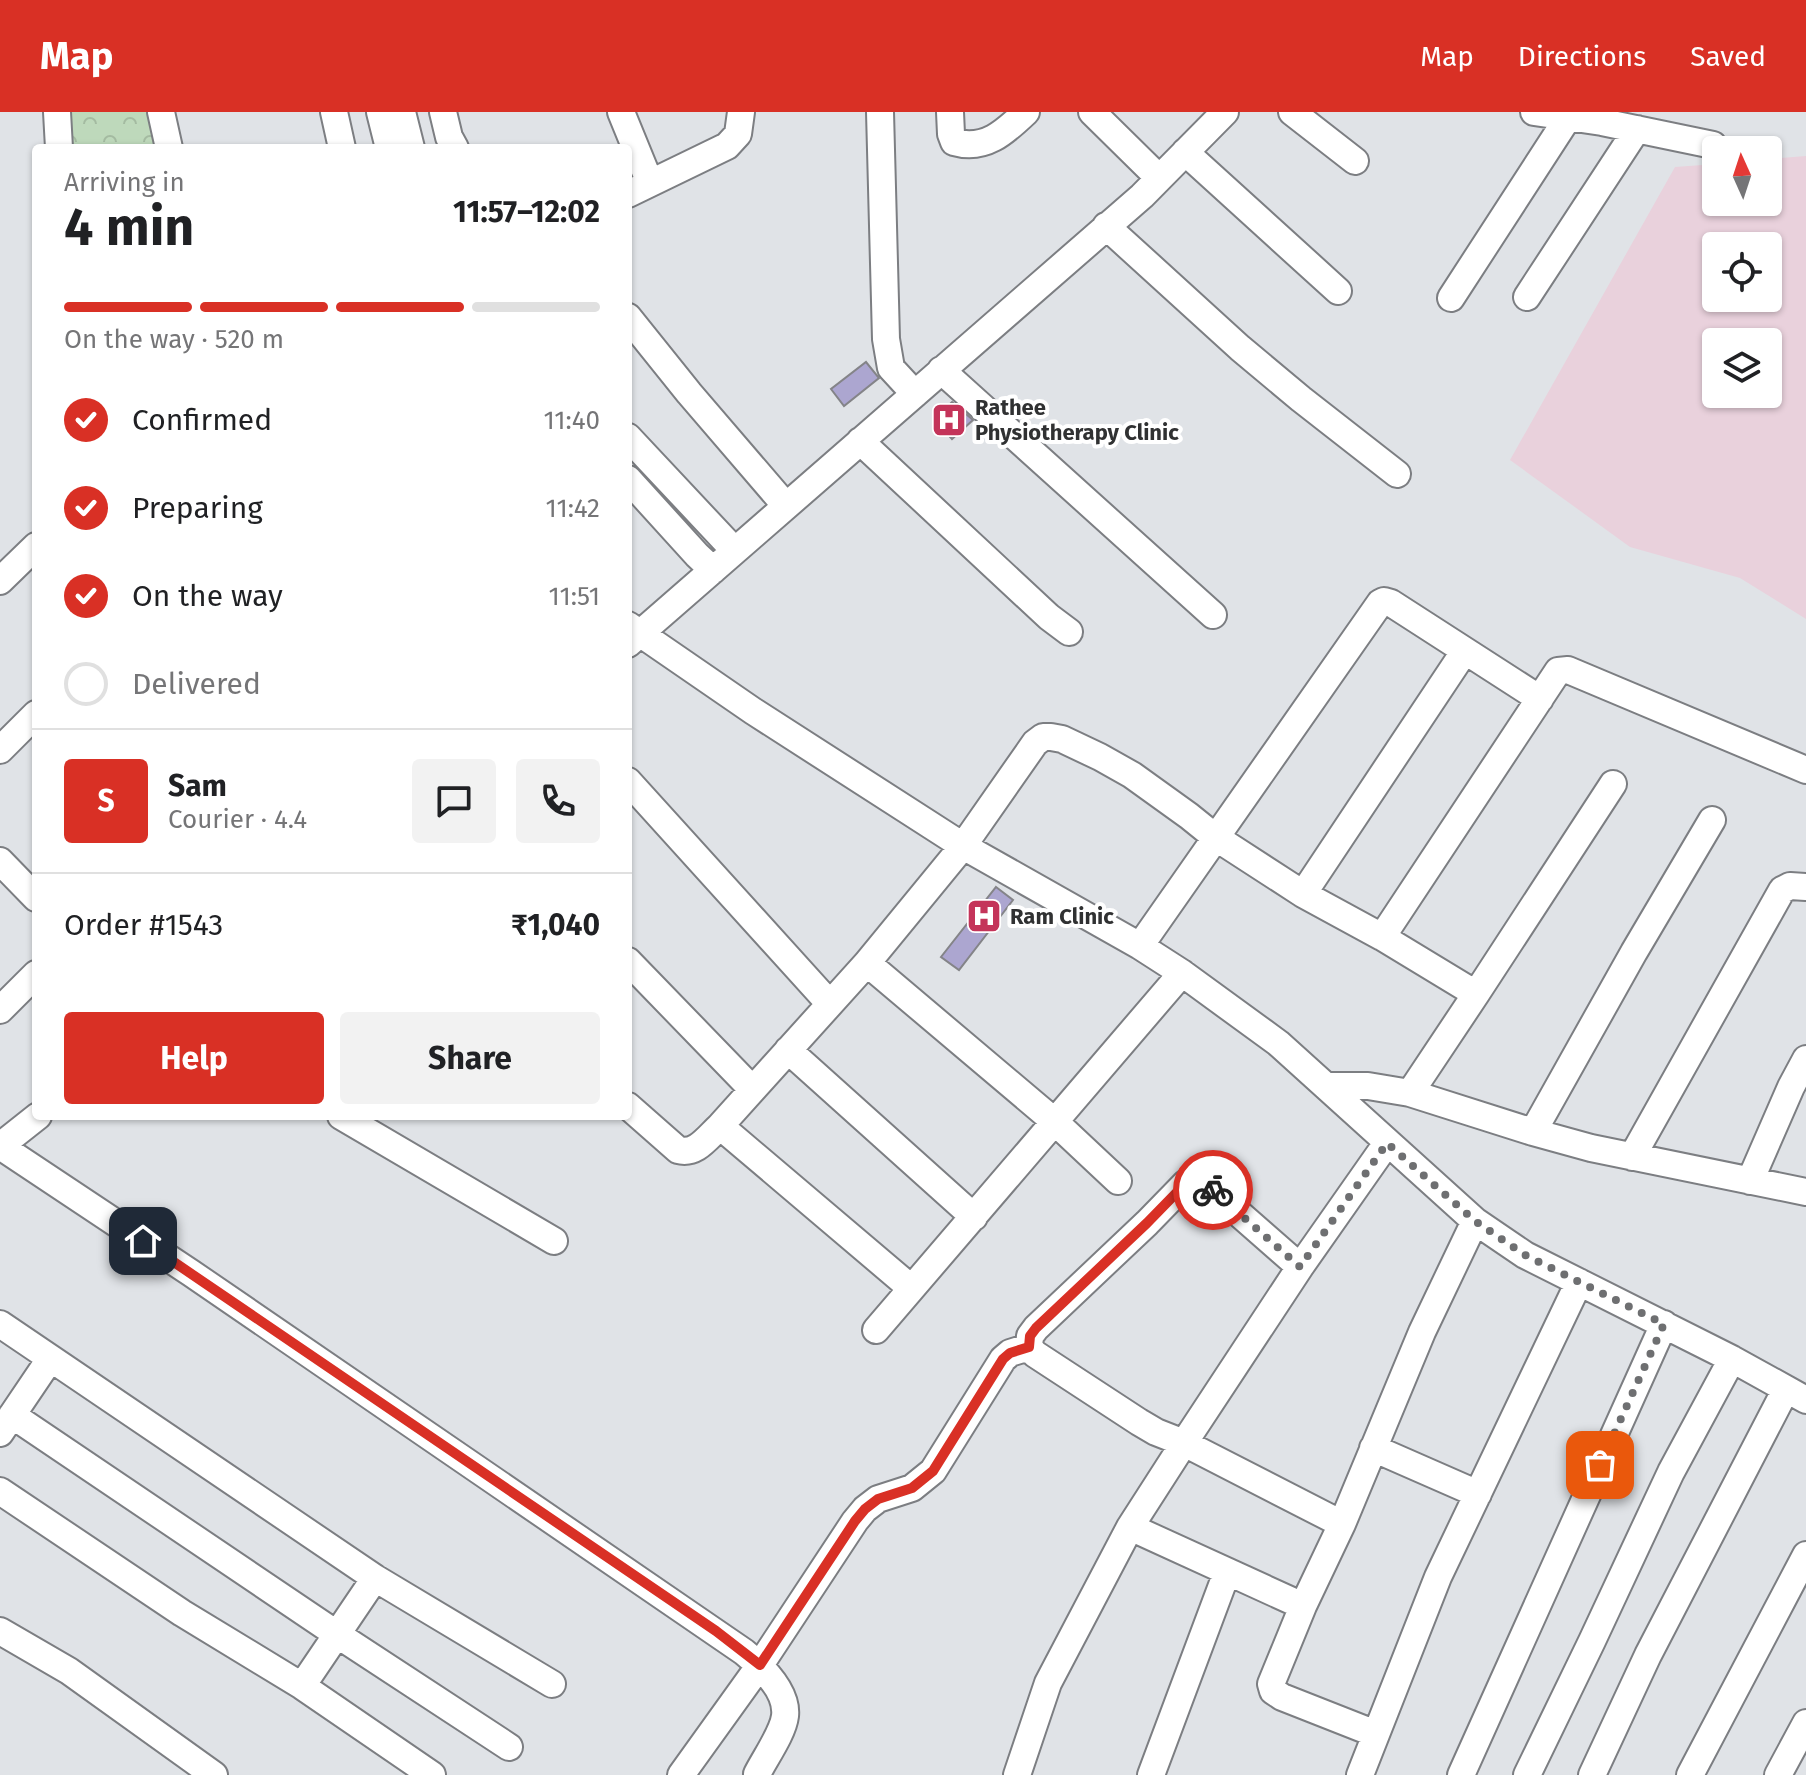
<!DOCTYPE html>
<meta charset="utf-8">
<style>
body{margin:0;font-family:"Fira Sans",sans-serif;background:#f2f2f2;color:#202124;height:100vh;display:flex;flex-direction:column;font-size:30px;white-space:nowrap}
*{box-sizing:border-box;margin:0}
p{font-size:26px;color:#757577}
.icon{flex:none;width:44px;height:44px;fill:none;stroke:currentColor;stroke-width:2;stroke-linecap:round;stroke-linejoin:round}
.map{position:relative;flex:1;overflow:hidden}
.side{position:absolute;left:32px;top:32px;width:600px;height:976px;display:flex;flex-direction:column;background:#fff;border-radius:8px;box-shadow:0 2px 6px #0004}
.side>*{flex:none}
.needle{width:52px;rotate:357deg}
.tools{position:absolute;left:1702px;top:24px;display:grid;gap:16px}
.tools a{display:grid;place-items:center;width:80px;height:80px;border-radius:8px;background:#fff;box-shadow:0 2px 6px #0004;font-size:40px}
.pin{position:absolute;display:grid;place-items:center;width:68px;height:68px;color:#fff;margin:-34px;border-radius:16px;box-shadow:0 4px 12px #0006}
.courier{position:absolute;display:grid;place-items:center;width:80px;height:80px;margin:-40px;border:6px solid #d93025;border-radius:50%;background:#fff;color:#222;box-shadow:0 2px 10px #0007}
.headline em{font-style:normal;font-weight:700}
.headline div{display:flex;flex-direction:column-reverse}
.headline{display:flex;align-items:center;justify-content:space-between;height:136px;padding:0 32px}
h1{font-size:52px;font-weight:700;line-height:60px}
.bar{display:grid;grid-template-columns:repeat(4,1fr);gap:12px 8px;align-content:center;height:96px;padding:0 32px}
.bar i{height:10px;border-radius:6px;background:#e0e0e0}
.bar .on{background:#d93025}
.bar p{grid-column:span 4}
.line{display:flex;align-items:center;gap:20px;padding:0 32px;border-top:2px solid #e0e0e0}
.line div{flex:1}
.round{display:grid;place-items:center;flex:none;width:84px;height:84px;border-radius:8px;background:#f2f2f2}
ol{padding:0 32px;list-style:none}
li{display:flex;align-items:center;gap:24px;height:88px}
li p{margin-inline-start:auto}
li .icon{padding:8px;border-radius:50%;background:#d93025;color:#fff;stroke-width:4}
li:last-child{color:#757577}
li i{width:44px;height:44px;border:4px solid #e0e0e0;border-radius:50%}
.primary-button{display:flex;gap:16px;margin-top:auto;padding:16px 32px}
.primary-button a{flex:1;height:92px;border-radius:8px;background:#d93025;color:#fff;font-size:32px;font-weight:700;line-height:92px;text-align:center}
.primary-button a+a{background:#f2f2f2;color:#202124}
header{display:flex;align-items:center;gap:48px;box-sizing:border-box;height:112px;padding:0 40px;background:#d93025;color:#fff}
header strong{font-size:38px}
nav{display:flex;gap:44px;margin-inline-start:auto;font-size:28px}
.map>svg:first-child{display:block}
</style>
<header>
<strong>Map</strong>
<nav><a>Map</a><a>Directions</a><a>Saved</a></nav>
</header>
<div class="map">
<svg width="1806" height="1663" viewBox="0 0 1806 1663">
<defs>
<pattern id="park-crowns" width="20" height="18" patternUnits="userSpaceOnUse" patternTransform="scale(2)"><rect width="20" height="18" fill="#bed9bb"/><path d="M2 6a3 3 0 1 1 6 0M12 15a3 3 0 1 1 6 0" fill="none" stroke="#a4bba1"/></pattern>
</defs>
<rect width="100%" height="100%" fill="#e0e3e7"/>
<!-- education -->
<path fill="#e9d1dc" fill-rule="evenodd" d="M1806,44V507L1740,466L1630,435L1510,348L1675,55L1716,52V90H1768V47ZM1716,134H1768V186H1716ZM1716,230H1768V282H1716Z"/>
<!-- park -->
<path fill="url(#park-crowns)" d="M70,0H150L154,36H72Z"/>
<!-- building -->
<path fill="#aca6d0" stroke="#848488" stroke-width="2" d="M866,250L879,266L844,294L831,277Z
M952,290L973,308L952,327L934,307Z
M996,775L1013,788L959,858L941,845Z"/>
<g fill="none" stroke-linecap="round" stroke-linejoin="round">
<!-- minor casing -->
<g stroke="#7c7e82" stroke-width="30">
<path id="minor" d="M57,0L59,36
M161,0L169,36
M334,0L342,36
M380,0L389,36
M402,0L411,36
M443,0L449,25L455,36
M621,0L650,71
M880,0L886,227L891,256L915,282
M950,0L951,22L954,30C985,39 1005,20 1026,0
M1092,0L1159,66
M1292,0L1355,49
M1534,0L1602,10L1713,33
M1185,40L1338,179
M628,82L727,34L738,22L741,0
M1106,114L1240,236L1301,287L1397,362
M1527,185L1637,17
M1451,186L1569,4
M628,205L689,281L786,394
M941,258L1213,503
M628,325L734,438
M860,329L1049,505L1069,520
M628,367L697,443L713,458
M0,469L36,434
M628,513L753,599L963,734L1140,834L1182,861L1278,931L1475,1109L1525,1143L1732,1247L1806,1288
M628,532L1142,84L1225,0
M0,638L36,602
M628,669L830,892
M0,749L36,786
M1303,782L1464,540
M1382,825L1558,559L1568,558L1806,658
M1140,834L1380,491L1384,489L1391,491L1540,587
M628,849L752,977
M867,851L1054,1009L1118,1069
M0,898L36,862
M788,938L974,1105
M1327,974H1368L1410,981L1533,1020L1591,1036L1806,1080
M1410,981L1476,882L1613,672
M628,994L678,1038C696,1043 707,1026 720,1014L867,851L963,734L1035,631L1043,625H1051L1062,627L1100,645L1132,663L1189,704L1215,725L1303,782L1382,825L1476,882
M341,1004L554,1129
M720,1014L911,1176
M1533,1020L1634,840L1712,708
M0,1034L191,1161L744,1540C761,1554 788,1579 785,1604C783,1621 765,1646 757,1662
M0,1034L38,1004
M1632,1045L1782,778L1790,774L1806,775
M1750,1069L1791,975L1806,947
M1300,1155L1203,1070L1198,1068L1186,1071L1147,1111L1036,1216L1030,1224L1029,1235L1035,1242L1139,1310L1156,1320L1184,1331L1342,1412
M0,1212L375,1466L552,1572
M876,1218L1182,861
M12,1303L338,1523L509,1635
M0,1321L50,1247
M1373,1336L1478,1382
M0,1379L182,1501L302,1574L432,1663
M1130,1415L1303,1494
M0,1519L69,1559L214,1663
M302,1574L375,1466
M1376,1622L1282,1585L1273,1579L1271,1572L1303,1494L1342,1412L1422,1220L1475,1109
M681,1663L760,1553L855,1409L865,1397L878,1387L912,1376L933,1359L1003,1247L1010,1241L1029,1235
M1017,1663L1048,1571L1130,1415L1184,1331L1300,1155L1387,1031
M1151,1663L1227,1460
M1360,1663L1438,1465L1579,1170
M1461,1663L1664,1212
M1527,1663L1592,1529L1671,1360L1732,1247
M1592,1663L1648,1543L1786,1277
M1690,1663L1806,1443
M1778,1663L1806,1611"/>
</g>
<!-- minor -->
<use href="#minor" stroke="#fff" stroke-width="26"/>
</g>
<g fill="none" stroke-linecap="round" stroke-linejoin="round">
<!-- done -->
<path stroke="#6e6f71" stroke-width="8" stroke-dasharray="0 14.4" d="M1213,1078L1300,1155L1387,1031L1475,1109L1525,1143L1664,1212L1600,1353"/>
<!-- route -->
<path stroke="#d93025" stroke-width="10" d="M143,1129L716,1519L760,1553L855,1409L865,1397L878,1387L912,1376L933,1359L1003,1247L1010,1241L1029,1235L1030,1224L1036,1216L1147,1111L1186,1071L1198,1068L1203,1070L1213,1078"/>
</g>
<!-- icons -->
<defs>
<g id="hospital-square" transform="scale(1.8)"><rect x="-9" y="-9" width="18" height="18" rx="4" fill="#c4345a" stroke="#fff"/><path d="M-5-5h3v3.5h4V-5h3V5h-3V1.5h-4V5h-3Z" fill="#fff"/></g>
</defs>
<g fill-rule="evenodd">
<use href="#hospital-square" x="949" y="308"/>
<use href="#hospital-square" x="984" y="804"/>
</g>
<g text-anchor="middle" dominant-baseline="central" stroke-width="8" stroke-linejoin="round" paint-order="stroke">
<!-- poi labels -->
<g font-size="22" font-weight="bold" fill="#303132" stroke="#fff" text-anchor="start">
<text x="975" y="295">Rathee<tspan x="975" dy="25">Physiotherapy Clinic</tspan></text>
<text x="1010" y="804">Ram Clinic</text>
</g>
</g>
</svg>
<div class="tools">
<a><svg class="needle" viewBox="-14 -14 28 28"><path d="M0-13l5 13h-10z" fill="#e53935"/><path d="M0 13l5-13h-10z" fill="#757577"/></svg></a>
<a><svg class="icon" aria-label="locate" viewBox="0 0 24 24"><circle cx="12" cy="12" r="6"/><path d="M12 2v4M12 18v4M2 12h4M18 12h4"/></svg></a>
<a><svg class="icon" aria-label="layers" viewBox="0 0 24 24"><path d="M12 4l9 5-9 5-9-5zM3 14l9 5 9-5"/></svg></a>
</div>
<div class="pin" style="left:1600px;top:1353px;background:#ea580c"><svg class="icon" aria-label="bag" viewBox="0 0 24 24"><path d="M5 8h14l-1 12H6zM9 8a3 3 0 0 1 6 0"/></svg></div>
<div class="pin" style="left:143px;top:1129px;background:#1f2937"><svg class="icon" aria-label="home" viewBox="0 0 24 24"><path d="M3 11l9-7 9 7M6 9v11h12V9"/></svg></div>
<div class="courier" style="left:1213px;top:1078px"><svg class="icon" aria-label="bike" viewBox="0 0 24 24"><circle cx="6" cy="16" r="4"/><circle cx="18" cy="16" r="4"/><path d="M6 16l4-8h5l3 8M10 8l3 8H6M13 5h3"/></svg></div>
<section class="side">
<div class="headline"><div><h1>4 min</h1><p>Arriving in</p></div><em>11:57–12:02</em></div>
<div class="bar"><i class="on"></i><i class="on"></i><i class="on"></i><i></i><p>On the way · 520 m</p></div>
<ol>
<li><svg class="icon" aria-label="check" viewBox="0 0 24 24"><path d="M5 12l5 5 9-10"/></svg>Confirmed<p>11:40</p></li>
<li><svg class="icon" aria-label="check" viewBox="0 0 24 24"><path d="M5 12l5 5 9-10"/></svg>Preparing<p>11:42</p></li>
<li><svg class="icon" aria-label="check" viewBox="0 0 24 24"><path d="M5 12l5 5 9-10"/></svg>On the way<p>11:51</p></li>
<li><i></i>Delivered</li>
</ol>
<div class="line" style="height:144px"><b class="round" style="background:#d93025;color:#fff">S</b><div><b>Sam</b><p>Courier · 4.4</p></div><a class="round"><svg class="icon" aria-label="chat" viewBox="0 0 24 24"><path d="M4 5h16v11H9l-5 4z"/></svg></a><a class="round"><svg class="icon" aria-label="phone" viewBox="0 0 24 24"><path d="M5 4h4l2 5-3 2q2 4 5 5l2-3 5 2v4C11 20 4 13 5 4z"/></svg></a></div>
<div class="line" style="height:104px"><div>Order #1543</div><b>₹1,040</b></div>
<div class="primary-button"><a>Help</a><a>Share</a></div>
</section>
</div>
